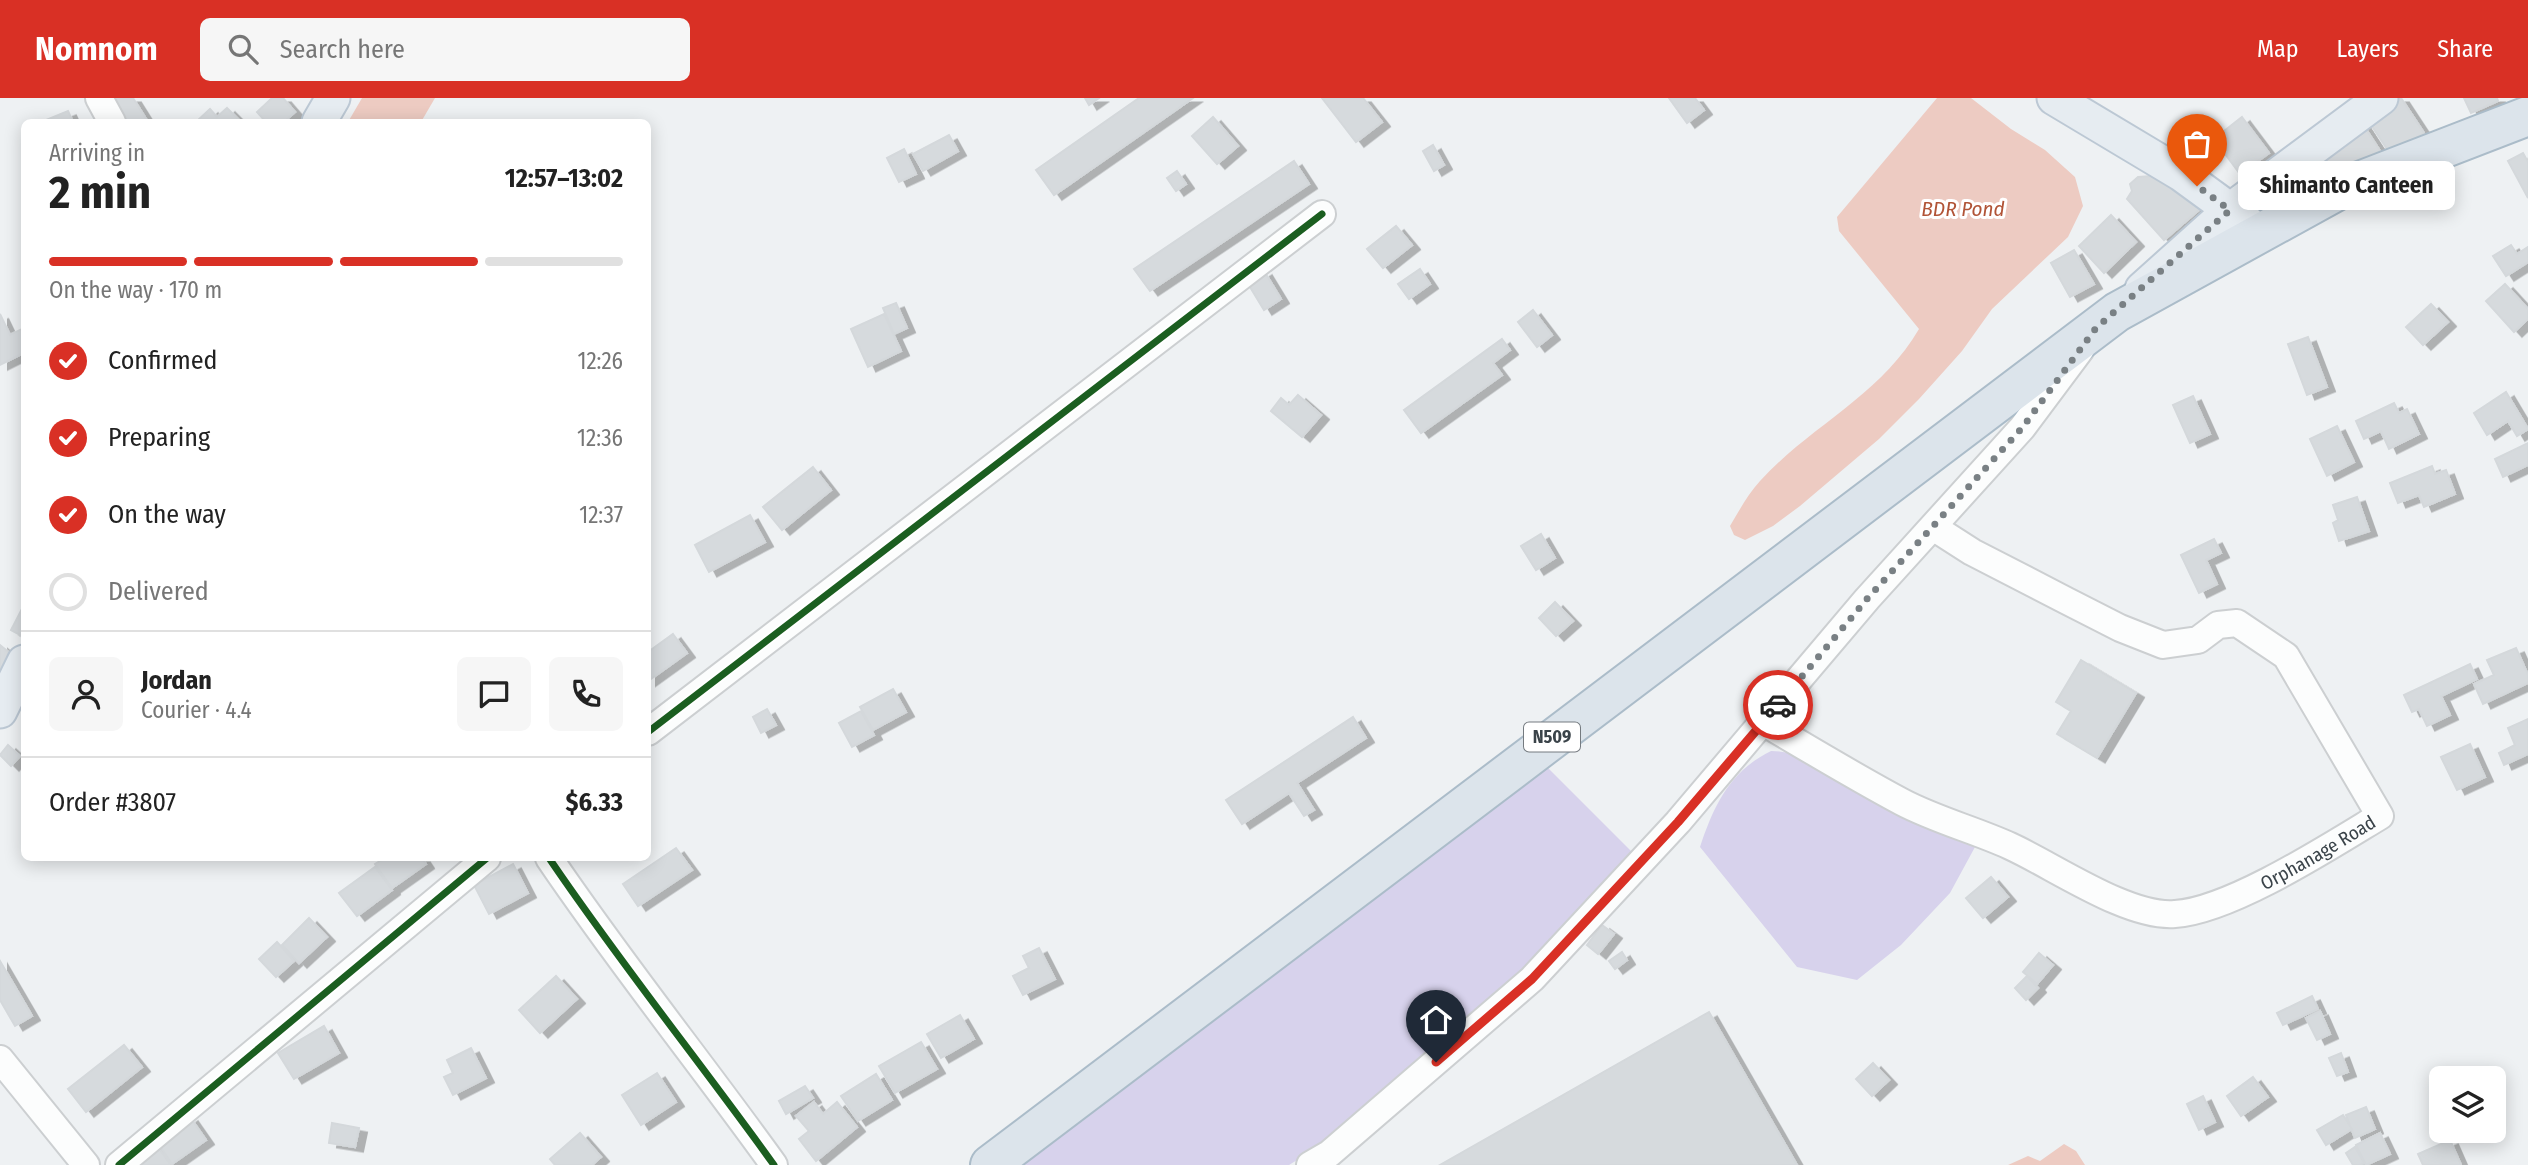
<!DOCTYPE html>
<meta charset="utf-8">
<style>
body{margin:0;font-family:"Fira Sans Condensed",sans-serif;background:#f6f6f6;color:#222;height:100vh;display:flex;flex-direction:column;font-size:26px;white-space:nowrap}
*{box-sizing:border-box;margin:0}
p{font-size:23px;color:#767676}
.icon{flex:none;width:38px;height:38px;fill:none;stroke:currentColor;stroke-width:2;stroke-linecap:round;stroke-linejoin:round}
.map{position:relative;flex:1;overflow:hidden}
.side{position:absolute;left:21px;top:21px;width:630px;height:742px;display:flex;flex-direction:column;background:#fff;border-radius:10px;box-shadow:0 4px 18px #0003}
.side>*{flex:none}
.buttons{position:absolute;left:2429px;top:968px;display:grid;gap:14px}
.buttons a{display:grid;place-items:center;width:77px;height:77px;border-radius:10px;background:#fff;box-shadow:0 4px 18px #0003;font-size:35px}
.pin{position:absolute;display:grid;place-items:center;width:60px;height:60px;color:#fff;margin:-72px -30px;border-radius:50% 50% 50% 0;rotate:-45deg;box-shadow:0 0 7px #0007}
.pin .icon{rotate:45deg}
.courier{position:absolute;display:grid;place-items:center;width:70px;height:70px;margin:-35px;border:5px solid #d93025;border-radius:50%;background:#fff;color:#222;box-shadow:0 2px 9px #0007}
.bubble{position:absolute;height:49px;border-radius:10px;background:#fff;box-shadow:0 4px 18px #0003;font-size:23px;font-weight:700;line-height:49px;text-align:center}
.headline em{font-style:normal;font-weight:700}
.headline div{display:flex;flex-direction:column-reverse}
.headline{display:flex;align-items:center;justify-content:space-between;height:119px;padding:0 28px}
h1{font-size:46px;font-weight:700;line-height:52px}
.bar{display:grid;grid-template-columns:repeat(4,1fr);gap:10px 7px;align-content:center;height:84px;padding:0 28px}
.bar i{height:9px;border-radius:5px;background:#e0e0e0}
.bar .on{background:#d93025}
.bar p{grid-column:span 4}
.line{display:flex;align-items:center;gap:18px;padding:0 28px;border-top:2px solid #e0e0e0}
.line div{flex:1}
.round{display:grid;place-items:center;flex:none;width:74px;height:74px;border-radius:10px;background:#f6f6f6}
ol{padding:0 28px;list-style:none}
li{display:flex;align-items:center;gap:21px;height:77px}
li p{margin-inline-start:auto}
li .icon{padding:7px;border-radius:50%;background:#d93025;color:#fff;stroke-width:4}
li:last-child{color:#767676}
li i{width:38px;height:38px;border:4px solid #e0e0e0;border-radius:50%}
header{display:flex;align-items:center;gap:42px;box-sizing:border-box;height:98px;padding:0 35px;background:#d93025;color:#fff}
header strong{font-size:33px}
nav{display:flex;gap:38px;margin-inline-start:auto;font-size:24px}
.search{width:490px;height:63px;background:#f6f6f6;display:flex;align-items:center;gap:18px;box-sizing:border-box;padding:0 24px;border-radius:10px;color:#767676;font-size:26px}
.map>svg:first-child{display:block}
</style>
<header>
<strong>Nomnom</strong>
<div class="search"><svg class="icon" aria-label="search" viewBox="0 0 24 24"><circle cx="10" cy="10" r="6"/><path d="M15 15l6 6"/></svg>Search here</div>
<nav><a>Map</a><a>Layers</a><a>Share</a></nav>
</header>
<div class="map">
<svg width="2528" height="1067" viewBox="0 0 2528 1067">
<defs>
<filter id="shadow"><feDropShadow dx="8" dy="4.5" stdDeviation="0" flood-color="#0004"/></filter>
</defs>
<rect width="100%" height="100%" fill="#eef1f3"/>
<!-- green -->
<path fill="#d7d2ec" d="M1771,653C1814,652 1940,721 1975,749L1950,795L1901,847L1857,882L1797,869L1700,749C1714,707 1730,673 1771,653Z
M1532,654L1641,763L1589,821L1338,1037L1289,1067H990Z"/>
<!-- water -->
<path fill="#edcbc2" d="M362,0H435L421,24H348Z
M1937,0H1971L2011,31L2045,52L2075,79L2083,108L2068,139L1992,211L1962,253L1919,301L1879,341L1800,408L1773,428L1745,442L1734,437L1730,428C1739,413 1748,396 1760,383C1810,328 1880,298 1919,231L1839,133L1837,119Z
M2064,1046L2076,1053L2085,1067H2008L2028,1058L2040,1063Z"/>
<!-- building -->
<path fill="#d6dadd" stroke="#d4d8db" stroke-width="2" filter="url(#shadow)" d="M113,0H133L148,24H123Z
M272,0H283L295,14L284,24H266L257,14Z
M1085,0H1099L1089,7Z
M1139,0H1193L1054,97L1036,72Z
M1322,0H1363L1382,24L1356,44Z
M1669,0H1695L1704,12L1687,25Z
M2395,0H2401L2424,35L2391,57L2366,19Z
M2464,0H2497L2498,3L2471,15Z
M227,10L240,23L238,24H196L210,11L217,19Z
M68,13L73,24H47L46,22Z
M1213,19L1238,48L1217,66L1192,38Z
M2242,19L2269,55L2240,76L2214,41Z
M2362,25L2384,59L2334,91L2312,57Z
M949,37L958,53L923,73L913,56Z
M1433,47L1444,67L1434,73L1423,53Z
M904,51L916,76L899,84L887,60Z
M2523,55L2528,64V100L2508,63Z
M2313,62L2328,83L2261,127L2246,106Z
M1294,63L1309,86L1150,193L1134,171Z
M1177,73L1186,86L1176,93L1167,80Z
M2167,77L2207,105L2164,142L2127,101L2132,93L2130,86L2138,79Z
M2111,117L2136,144L2104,175L2079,148Z
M1396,128L1412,147L1383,170L1367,151Z
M2511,147L2517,156L2528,149V164L2506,178L2493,158Z
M2074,152L2094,186L2070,199L2051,165Z
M1420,171L1430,186L1409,201L1398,186Z
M1264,173L1281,201L1264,212L1247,184Z
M2505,186L2528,211V221L2514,234L2486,203Z
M896,205L907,230L894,236L883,210Z
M2431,206L2448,224L2423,247L2406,229Z
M1533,212L1552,237L1537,249L1518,224Z
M0,216L10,237L24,230V255L0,267Z
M884,216L901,253L868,269L851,231Z
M2308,239L2327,289L2307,297L2288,246Z
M1502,241L1510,252L1493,265L1502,277L1421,335L1404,312Z
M2506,294L2528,331L2517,338L2508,323L2487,337L2474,315Z
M1298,297L1321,317L1302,339L1271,313L1281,300L1289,307Z
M2193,298L2210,336L2190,345L2173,307Z
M2394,305L2399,315L2407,311L2419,336L2389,351L2381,333L2364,341L2356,323Z
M2337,328L2354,364L2327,378L2310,341Z
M2528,345V367L2503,379L2495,361Z
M2432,368L2435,376L2446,372L2455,396L2424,409L2419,397L2398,405L2390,385Z
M813,369L831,392L782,432L763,409Z
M2357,399L2369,433L2339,443L2333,425L2338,422L2333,407Z
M750,417L765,444L709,474L695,447Z
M1541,436L1555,460L1536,472L1521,448Z
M2214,441L2221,455L2206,462L2217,486L2199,495L2181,457Z
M1555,504L1573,523L1556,538L1539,520Z
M24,507V539L11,532Z
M673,536L687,555L648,583V554Z
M0,547L17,561L0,578Z
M2516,550L2528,577V585L2483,606L2474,586L2494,577L2487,562Z
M2081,562L2136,595L2097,660L2057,636L2071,613L2056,604Z
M2470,566L2477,581L2441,598L2450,617L2427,628L2419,611L2412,614L2404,597Z
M893,591L906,614L873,632L860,609Z
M767,611L776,627L761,635L753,619Z
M861,613L874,637L852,649L839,625Z
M1353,619L1366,640L1297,685L1314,712L1304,718L1289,695L1242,726L1226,702Z
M2528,621V656L2504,667L2499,655L2515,647L2508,630Z
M2470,646L2485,679L2457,692L2441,659Z
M8,647L20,658L11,668L0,657Z
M676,750L692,772L638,808L623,786Z
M385,760H422L426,766L392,790L375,766Z
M513,766L528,795L489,816L474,787Z
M375,769L392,792L357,818L339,795Z
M1991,779L2008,799L1983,820L1966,800Z
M309,820L327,839L299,865L282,847Z
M1602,827L1614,836L1598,856L1587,847Z
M277,844L294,863L276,879L259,861Z
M1039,850L1055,881L1023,897L1013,878L1029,870L1023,858Z
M1622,854L1627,862L1615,871L1609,863Z
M2039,855L2053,867L2037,886L2023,874Z
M0,863L32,918L15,928L0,902Z
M556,878L577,901L540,935L519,912Z
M2027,878L2038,890L2026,902L2015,890Z
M2312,898L2318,911L2283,927L2277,915Z
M2320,913L2330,936L2317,942L2306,920Z
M1709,914L1797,1067H1440Z
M960,917L974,941L941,960L927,936Z
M324,928L339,955L294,981L278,955Z
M921,944L937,971L895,995L879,968Z
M124,947L142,969L86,1014L68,991Z
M471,950L486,980L453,997L444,979L453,975L447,962Z
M2341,955L2348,974L2337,978L2329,960Z
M1873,965L1889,982L1872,998L1856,981Z
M657,975L676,1004L641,1027L622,997Z
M876,976L892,1002L858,1023L841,998Z
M2253,979L2268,999L2241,1018L2227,998Z
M805,988L813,1000L786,1016L779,1003Z
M2203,998L2215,1024L2199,1032L2187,1006Z
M814,1004L823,1016L837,1004L857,1029L816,1063L799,1041L809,1033L796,1018Z
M2366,1009L2375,1031L2355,1040L2346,1017Z
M2343,1017L2352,1031L2326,1047L2317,1032Z
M190,1019L206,1042L172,1066L156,1042Z
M332,1025L359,1030L355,1049L329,1045Z
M580,1035L601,1059L592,1067H555L550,1061Z
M2380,1035L2390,1056L2366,1067L2356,1047Z
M2450,1042L2461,1067H2423L2418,1056Z
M155,1045L170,1066L169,1067H144L137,1057Z
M2355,1049L2364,1065L2360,1067H2353L2346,1055Z"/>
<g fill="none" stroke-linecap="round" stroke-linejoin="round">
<!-- minor casing -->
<g stroke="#cccfd1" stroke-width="30">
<g id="minor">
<path d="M99,0L112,24"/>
<path id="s1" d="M1763,624C1809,651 1855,679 1902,704C1936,722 1975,732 2010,748C2054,768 2128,820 2175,816C2230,813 2332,747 2380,718L2286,558L2237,525L2218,527L2198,542L2163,547L2120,530L2067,503L1972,454L1933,429"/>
<path d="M648,634L1322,116"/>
<path d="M549,760C620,865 700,964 774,1067"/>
<path d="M0,961L86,1067"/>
<path d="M119,1067L487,760"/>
<path d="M1310,1067L1329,1056L1532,881L1678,724L1867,501L2022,330L2081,251"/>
</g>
</g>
<!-- major casing -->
<g stroke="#bcc8d4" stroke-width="37">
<path id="major" d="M2054,0L2181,76L2248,125
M319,24L333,0
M2142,191L2230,112L2381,0
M0,613L24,564"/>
</g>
<!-- highway casing -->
<g stroke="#abbcc9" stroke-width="42">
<path id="highway" d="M990,1067L2117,214L2344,89L2528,18"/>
</g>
<!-- minor -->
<use href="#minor" stroke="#fcfdfd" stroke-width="26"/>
<!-- major -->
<use href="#major" stroke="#e6ecf1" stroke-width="33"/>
<!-- highway -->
<use href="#highway" stroke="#dce4eb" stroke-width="38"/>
<!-- cycleway casing -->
<g stroke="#fff" stroke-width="11">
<path id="cycleway" d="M648,634L1322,116
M549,760C620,865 700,964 774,1067
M119,1067L487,760"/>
</g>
<!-- cycleway -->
<use href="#cycleway" stroke="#1b5e20" stroke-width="7"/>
</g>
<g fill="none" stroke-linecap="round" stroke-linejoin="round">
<!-- done -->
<path stroke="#798084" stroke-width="7" stroke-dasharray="0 12.6" d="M1778,607L1867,501L2022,330L2096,230L2230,112L2197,88"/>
<!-- route -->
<path stroke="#d93025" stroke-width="9" d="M1436,964L1532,881L1678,724L1778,607"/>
</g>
<g text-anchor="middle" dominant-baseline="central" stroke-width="6" stroke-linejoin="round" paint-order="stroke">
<!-- shield labels -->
<rect fill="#fff" stroke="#757b80" stroke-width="2" x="1524" y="624.5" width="56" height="29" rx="5"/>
<g font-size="18" font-weight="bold" fill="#3a4349">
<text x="1552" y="639">N509</text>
</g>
<!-- street labels -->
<g font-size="19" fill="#3a4349" stroke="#fff">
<text stroke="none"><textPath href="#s1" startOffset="614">Orphanage Road</textPath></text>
</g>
<!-- water labels -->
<g font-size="21" font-style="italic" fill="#b15437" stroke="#fff">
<text x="1963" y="111">BDR Pond</text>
</g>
</g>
</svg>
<div class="buttons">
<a><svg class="icon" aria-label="layers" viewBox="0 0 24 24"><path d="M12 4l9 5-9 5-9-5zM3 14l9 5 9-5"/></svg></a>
</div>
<div class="pin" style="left:2197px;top:88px;background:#ea580c"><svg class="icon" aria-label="bag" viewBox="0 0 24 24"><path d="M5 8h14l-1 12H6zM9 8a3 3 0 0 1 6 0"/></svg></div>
<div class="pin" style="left:1436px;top:964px;background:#1f2937"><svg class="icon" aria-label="home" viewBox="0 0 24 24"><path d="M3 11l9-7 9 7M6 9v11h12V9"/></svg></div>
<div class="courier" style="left:1778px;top:607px"><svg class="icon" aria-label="car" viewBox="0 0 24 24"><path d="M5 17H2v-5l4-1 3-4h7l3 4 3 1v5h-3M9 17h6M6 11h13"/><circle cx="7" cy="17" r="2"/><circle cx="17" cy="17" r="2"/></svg></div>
<div class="bubble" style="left:2238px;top:63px;width:217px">Shimanto Canteen</div>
<section class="side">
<div class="headline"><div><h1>2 min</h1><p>Arriving in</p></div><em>12:57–13:02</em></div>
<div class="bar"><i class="on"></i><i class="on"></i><i class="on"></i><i></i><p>On the way · 170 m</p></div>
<ol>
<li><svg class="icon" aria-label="check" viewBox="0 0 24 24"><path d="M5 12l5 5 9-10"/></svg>Confirmed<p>12:26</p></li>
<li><svg class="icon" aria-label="check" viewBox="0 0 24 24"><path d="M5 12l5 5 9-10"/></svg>Preparing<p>12:36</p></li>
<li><svg class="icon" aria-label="check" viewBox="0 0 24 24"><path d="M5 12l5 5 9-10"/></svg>On the way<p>12:37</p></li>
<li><i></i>Delivered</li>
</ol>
<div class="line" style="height:126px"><a class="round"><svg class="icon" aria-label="person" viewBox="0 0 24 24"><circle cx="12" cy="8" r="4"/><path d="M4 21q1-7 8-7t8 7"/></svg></a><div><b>Jordan</b><p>Courier · 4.4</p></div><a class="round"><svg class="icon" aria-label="chat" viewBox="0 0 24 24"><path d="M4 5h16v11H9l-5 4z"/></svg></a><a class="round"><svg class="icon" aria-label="phone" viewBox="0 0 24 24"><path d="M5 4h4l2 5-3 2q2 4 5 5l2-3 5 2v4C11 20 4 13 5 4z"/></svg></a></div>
<div class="line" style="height:91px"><div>Order #3807</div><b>$6.33</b></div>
</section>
</div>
